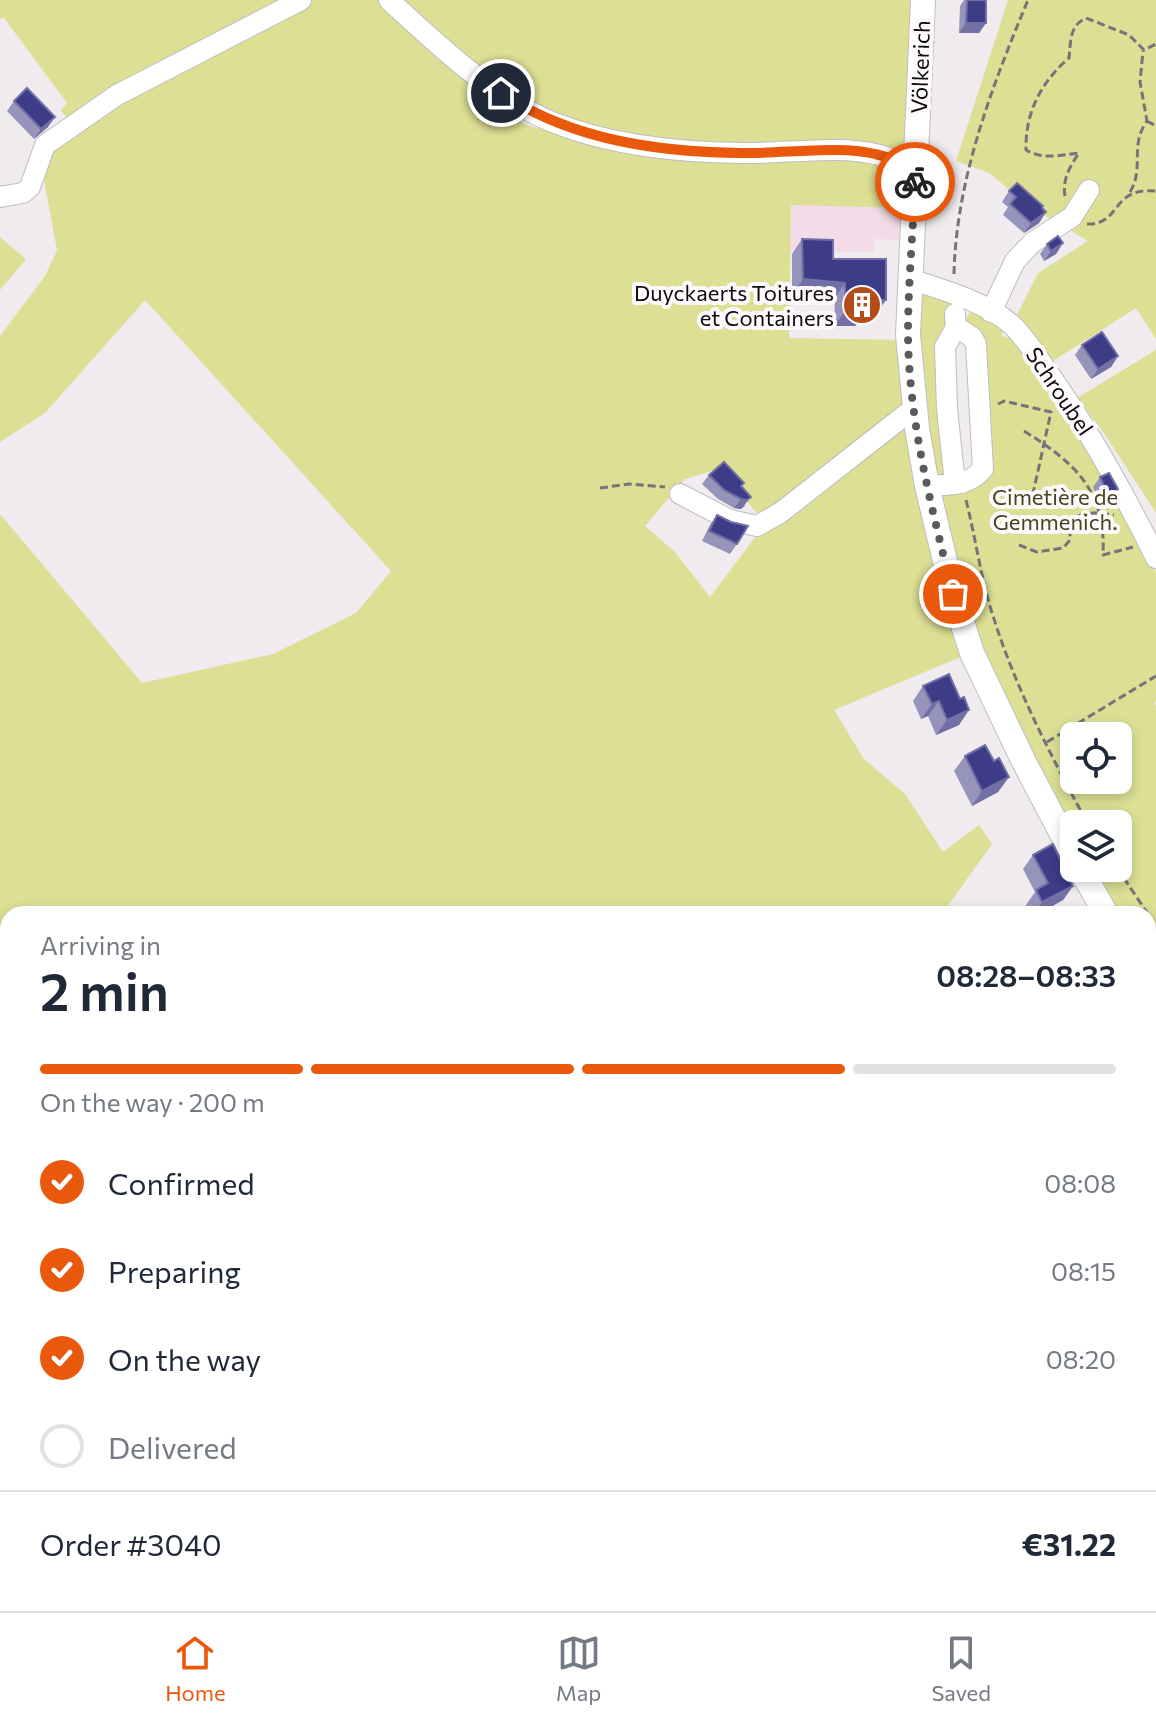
<!DOCTYPE html>
<meta charset="utf-8">
<style>
body{margin:0;font-family:Commissioner,sans-serif;background:#f2f2f3;color:#1f2937;height:100vh;display:flex;flex-direction:column;font-size:30px;white-space:nowrap}
*{box-sizing:border-box;margin:0}
p{font-size:26px;color:#747a83}
.icon{flex:none;width:44px;height:44px;fill:none;stroke:currentColor;stroke-width:2;stroke-linecap:round;stroke-linejoin:round}
.map{position:relative;flex:1;overflow:hidden}
.drawer{position:absolute;left:0px;top:906px;width:1156px;height:706px;display:flex;flex-direction:column;background:#fff;border-radius:24px 24px 0 0;box-shadow:0 4px 12px #0003}
.drawer>*{flex:none}
.controls{position:absolute;left:1060px;top:722px;display:grid;gap:16px}
.controls a{display:grid;place-items:center;width:72px;height:72px;border-radius:12px;background:#fff;box-shadow:0 4px 12px #0003;font-size:40px}
.pin{position:absolute;display:grid;place-items:center;width:68px;height:68px;color:#fff;margin:-34px;border:4px solid #fff;border-radius:50%;box-shadow:0 2px 8px #0007}
.courier{position:absolute;display:grid;place-items:center;width:80px;height:80px;margin:-40px;border:6px solid #ea580c;border-radius:50%;background:#fff;color:#222;box-shadow:0 2px 10px #0007}
.overview em{font-style:normal;font-weight:600}
.overview div{display:flex;flex-direction:column-reverse}
.overview{display:flex;align-items:center;justify-content:space-between;height:136px;padding:0 40px}
h1{font-size:52px;font-weight:600;line-height:60px}
.bar{display:grid;grid-template-columns:repeat(4,1fr);gap:12px 8px;align-content:center;height:96px;padding:0 40px}
.bar i{height:10px;border-radius:6px;background:#e0e1e3}
.bar .active{background:#ea580c}
.bar p{grid-column:span 4}
.line{display:flex;align-items:center;gap:20px;padding:0 40px;border-top:2px solid #e0e1e3}
.line div{flex:1}
ol{padding:0 40px;list-style:none}
li{display:flex;align-items:center;gap:24px;height:88px}
li p{margin-inline-start:auto}
li .icon{padding:8px;border-radius:50%;background:#ea580c;color:#fff;stroke-width:4}
li:last-child{color:#747a83}
li i{width:44px;height:44px;border:4px solid #e0e1e3;border-radius:50%}
.tabs{display:flex;justify-content:space-around;align-items:center;height:112px;border-top:2px solid #e0e1e3;background:#fff;font-size:22px;color:#747a83}
.tabs a{display:grid;justify-items:center;gap:4px}
.tabs .active{color:#ea580c}
.map>svg:first-child{display:block}
</style>
<div class="map">
<svg width="1156" height="1611" viewBox="0 0 1156 1611">
<rect width="100%" height="100%" fill="#f0ebef"/>
<!-- industrial -->
<path fill="#f3dce7" d="M791,204L903,208L902,240L874,239V252L790,251Z"/>
<!-- green -->
<path fill="#dcdf94" fill-rule="evenodd" d="M0,0H295L70,122L61,110L67,103L4,18L0,19Z
M309,0H382L524,124L573,139L875,162L890,170L904,183L903,208L791,205L789,338L900,340L903,408L762,519L719,469L685,479L645,526L675,552L710,597L759,532L905,423L963,656L834,710L864,759L905,794L943,852L979,825L992,844L942,914H8V1108L3,1129L0,1128V514L142,683L273,654L356,613L391,571L145,300L45,413L0,442V336L45,276L57,250L44,180L43,162L74,128Z
M395,0H914L908,157L745,149L644,138L587,127L512,95Z
M1008,0H1156V339L1136,308L1053,361L1017,315L1038,273L1088,241L1029,206L989,173L956,161Z
M0,237L26,259L0,290Z
M927,295L949,302L952,318L951,476L939,477L934,474L924,371L916,344L920,297Z
M969,313H980L1006,327L1001,336L1016,339L1065,409L1156,572V701L1154,703L1156,706V969L1148,958V914H1119L1090,868H1118V824H1074V840L973,634L937,497L944,489L977,485L965,322ZM1074,736H1118V780H1074Z
M1156,350V513L1102,430L1077,398Z
M1148,1201L1156,1208V1489L1148,1495Z
M0,1293H8V1604H648L664,1611H0Z"/>
<g fill="none" stroke-linecap="round" stroke-linejoin="round">
<!-- stream -->
<path stroke="#44b8e5" stroke-width="4" d="M0,1100L8,1101"/>
<!-- minor casing -->
<g stroke="#c0bcbf" stroke-width="22">
<path id="minor" d="M389,0C436,43 495,100 555,123C613,146 679,152 741,153C780,154 840,145 875,154C889,157 903,163 916,168
M0,197L23,193L30,187L45,145L117,95L301,0
M910,279C943,290 984,301 1011,324C1027,339 1039,360 1052,378C1092,435 1125,495 1156,558
M991,312L1015,261L1033,242L1072,217L1089,190
M955,314L956,327L945,347L947,409L954,474L962,483
M927,486C950,484 967,487 983,469L976,344L972,337L956,327
M680,494L730,520L757,526L780,513L914,408
M1148,1019L1156,1010
M1148,1189L1156,1180
M0,1202H8
M1148,1593L1156,1598
M744,1604L747,1611
M986,1604L1002,1611
M664,1611L666,1604
M919,1611L938,1604H949"/>
</g>
<!-- major casing -->
<g stroke="#c0bcbf" stroke-width="26">
<path id="major" d="M923,0L908,335L917,428L927,486L953,594L972,653L1023,760L1074,857
M1080,868L1106,914
M1148,978L1156,989"/>
</g>
<!-- path -->
<path stroke="#777477" stroke-width="3" stroke-dasharray="8 4" stroke-linecap="butt" d="M1147,121L1156,126
M1130,192C1145,167 1129,146 1147,121L1140,82L1143,51
M1065,196C1062,180 1070,166 1079,153C1060,155 1043,160 1026,150C1025,113 1041,82 1069,58C1071,41 1069,26 1086,18L1129,35L1144,50L1156,44
M1087,224C1122,225 1110,187 1156,191
M954,274C956,180 992,86 1028,0
M998,404L1004,401L1051,412L1032,498L1026,497
M1024,431C1075,463 1106,490 1103,555L1133,547
M600,488L629,484L665,487
M966,500C976,540 981,580 994,619C1016,689 1053,760 1088,824
M1019,545L1037,552L1063,548L1070,540V521C1083,511 1097,512 1114,515
M1047,742L1156,676
M1117,868L1148,914
M1149,915L1156,925"/>
<!-- minor -->
<use href="#minor" stroke="#fff" stroke-width="20"/>
<!-- major -->
<use href="#major" stroke="#fff" stroke-width="24"/>
</g>
<!-- wall -->
<path fill="#9694ba" d="M964,0H986V23L979,33H959L960,6Z
M14,101L48,127L34,139L7,111Z
M1009,191L1042,208L1046,212L1039,223L1024,233L1003,215L1008,207L1002,202Z
M802,239L833,259L875,315H863L855,326H834L835,298L792,294V254Z
M1063,243L1056,254L1044,261L1040,254L1047,244Z
M1082,345L1118,356L1111,367L1091,379L1075,355Z
M709,475L742,486L745,506L741,509L734,508L718,499L702,484Z
M1100,477L1118,489L1111,500L1101,505L1093,487Z
M717,515L737,544L730,554L702,541L710,525Z
M949,674L959,725L936,735L928,716L921,719L913,701L923,686Z
M965,756L994,761L1009,777L998,792L972,806L954,771Z
M1033,855L1073,886L1063,900L1038,914H1031L1026,905L1035,892L1023,869Z
M1148,1015L1154,1020L1156,1019V1047L1151,1052L1148,1048Z
M1156,1195V1206L1152,1201Z
M694,1604H726L728,1611H690Z
M1011,1604H1037L1034,1611H1014L1015,1609Z
M1094,1604H1134L1141,1611H1104Z"/>
<!-- shaded-wall -->
<path fill="#7370a6" d="M966,23H986L979,33H959Z
M55,117L48,127L34,139L41,129Z
M1046,212L1039,223L1024,233L1031,223Z
M1063,243L1056,254L1044,261L1051,251Z
M803,279L845,283L835,298L792,294Z
M866,300H886L875,315H863L855,326H834L845,311Z
M1118,356L1111,367L1091,379L1098,369Z
M1118,489L1111,500L1101,505L1108,495Z
M751,497L741,509L734,508L741,499Z
M939,701L928,716L921,719L932,704Z
M969,710L959,725L936,735L947,720Z
M1009,777L998,792L972,806L982,791Z
M1073,886L1063,900L1038,914H1034L1042,902Z
M0,1240H8V1251L0,1250Z
M791,1604H813L809,1609Z"/>
<!-- building -->
<path fill="#3d3c86" stroke="#7370a6" stroke-width="2" d="M967,0H986V23H966Z
M27,88L55,117L41,129L14,101Z
M1017,183L1043,206L1042,208L1046,212L1031,223L1010,204L1016,197L1009,191Z
M1058,236L1063,243L1051,251L1047,244Z
M802,239L833,240V259H886V300H866V311H845V283L803,279Z
M1102,332L1118,356L1098,369L1082,345Z
M724,462L744,483L741,486L751,497L747,500L741,499L724,490L709,475Z
M1109,473L1118,489L1108,495L1100,477Z
M717,515L731,522L748,526L737,544L709,531Z
M949,674L960,699L964,697L969,710L947,720L939,701L932,704L923,686Z
M985,745L994,761L999,758L1009,777L982,791L965,756Z
M1053,844L1073,886L1042,902L1036,890L1048,883L1033,855Z
M1100,908L1105,914H1089Z
M1148,1015L1154,1020L1156,1019V1036L1148,1027Z
M1156,1145V1163L1148,1170V1153Z
M0,1218H8V1240H0Z
M1148,1545L1153,1549L1148,1556Z
M698,1604H726L728,1611H700Z
M827,1604H841L854,1607L853,1611H825Z
M1019,1604H1037L1034,1611H1021L1019,1609Z
M1113,1604H1134L1142,1609L1141,1611H1123Z"/>
<g fill="none" stroke-linecap="round" stroke-linejoin="round">
<!-- done -->
<path stroke="#5c595b" stroke-width="8" stroke-dasharray="0 14.4" d="M915,182C913,233 908,284 908,335C909,423 932,509 953,594"/>
<!-- route -->
<path stroke="#ea580c" stroke-width="10" d="M501,93C571,140 658,152 741,153C780,154 840,145 875,154C889,157 903,163 916,168L915,182"/>
</g>
<!-- icons -->
<defs>
<g id="building-disc" transform="scale(2)"><circle r="9.5" fill="#b34e1b" stroke="#fdf9fc"/><path d="M-4-6H4V6H1V3H-1V6H-4ZM-2.5-4.3h1.7v1.8h-1.7ZM.8-4.3h1.7v1.8H.8ZM-2.5-1h1.7V.8h-1.7ZM.8-1h1.7V.8H.8Z" fill="#fff"/></g>
</defs>
<g fill-rule="evenodd">
<use href="#building-disc" x="862" y="305"/>
</g>
<g text-anchor="middle" dominant-baseline="central" stroke-width="8" stroke-linejoin="round" paint-order="stroke">
<!-- street labels -->
<g font-size="22" fill="#0c0b0c" stroke="#fdf9fc">
<text transform="translate(920 67) rotate(-88)">Völkerich</text>
<text transform="translate(1060 391) rotate(56)">Schroubel</text>
</g>
<!-- poi labels -->
<g font-size="22" fill="#0c0b0c" stroke="#fdf9fc" text-anchor="end">
<text x="834" y="292">Duyckaerts Toitures<tspan x="834" dy="25">et Containers</tspan></text>
</g>
<!-- park labels -->
<g font-size="22" fill="#44451c" stroke="#fdf9fc">
<text x="1055" y="496">Cimetière de<tspan x="1055" dy="25">Gemmenich.</tspan></text>
</g>
</g>
</svg>
<div class="controls">
<a><svg class="icon" aria-label="locate" viewBox="0 0 24 24"><circle cx="12" cy="12" r="6"/><path d="M12 2v4M12 18v4M2 12h4M18 12h4"/></svg></a>
<a><svg class="icon" aria-label="layers" viewBox="0 0 24 24"><path d="M12 4l9 5-9 5-9-5zM3 14l9 5 9-5"/></svg></a>
</div>
<div class="pin" style="left:953px;top:594px;background:#ea580c"><svg class="icon" aria-label="bag" viewBox="0 0 24 24"><path d="M5 8h14l-1 12H6zM9 8a3 3 0 0 1 6 0"/></svg></div>
<div class="pin" style="left:501px;top:93px;background:#1f2937"><svg class="icon" aria-label="home" viewBox="0 0 24 24"><path d="M3 11l9-7 9 7M6 9v11h12V9"/></svg></div>
<div class="courier" style="left:915px;top:182px"><svg class="icon" aria-label="bike" viewBox="0 0 24 24"><circle cx="6" cy="16" r="4"/><circle cx="18" cy="16" r="4"/><path d="M6 16l4-8h5l3 8M10 8l3 8H6M13 5h3"/></svg></div>
<section class="drawer">
<div class="overview"><div><h1>2 min</h1><p>Arriving in</p></div><em>08:28–08:33</em></div>
<div class="bar"><i class="active"></i><i class="active"></i><i class="active"></i><i></i><p>On the way · 200 m</p></div>
<ol>
<li><svg class="icon" aria-label="check" viewBox="0 0 24 24"><path d="M5 12l5 5 9-10"/></svg>Confirmed<p>08:08</p></li>
<li><svg class="icon" aria-label="check" viewBox="0 0 24 24"><path d="M5 12l5 5 9-10"/></svg>Preparing<p>08:15</p></li>
<li><svg class="icon" aria-label="check" viewBox="0 0 24 24"><path d="M5 12l5 5 9-10"/></svg>On the way<p>08:20</p></li>
<li><i></i>Delivered</li>
</ol>
<div class="line" style="height:104px"><div>Order #3040</div><b>€31.22</b></div>
</section>
</div>
<nav class="tabs">
<a class="active"><svg class="icon" aria-label="home" viewBox="0 0 24 24"><path d="M3 11l9-7 9 7M6 9v11h12V9"/></svg>Home</a>
<a><svg class="icon" aria-label="map" viewBox="0 0 24 24"><path d="M3 6l6-2 6 2 6-2v14l-6 2-6-2-6 2zM9 4v14M15 6v14"/></svg>Map</a>
<a><svg class="icon" aria-label="saved" viewBox="0 0 24 24"><path d="M7 4h10v16l-5-4-5 4z"/></svg>Saved</a>
</nav>
